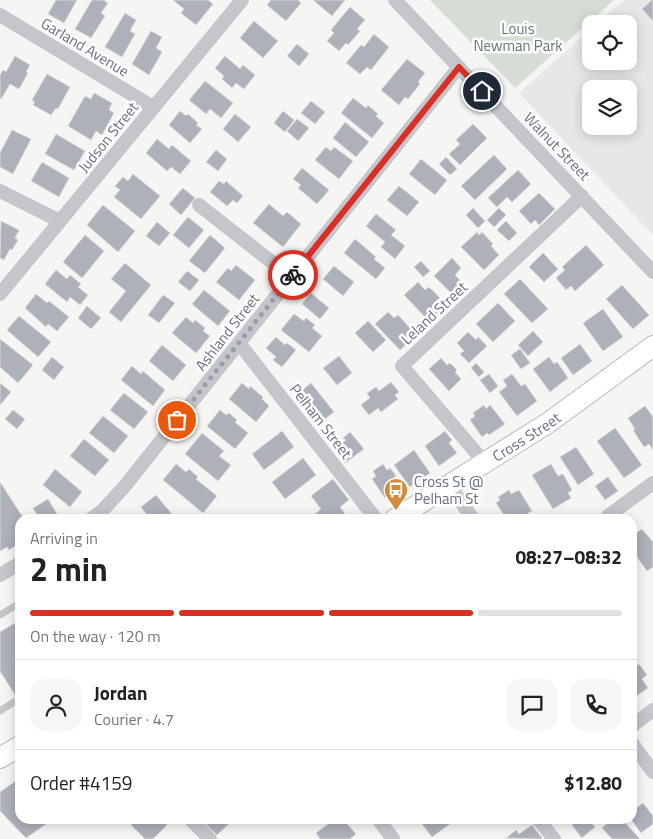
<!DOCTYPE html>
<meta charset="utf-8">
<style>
body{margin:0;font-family:"Titillium Web",sans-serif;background:#f6f6f6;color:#222;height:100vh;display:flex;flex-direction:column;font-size:19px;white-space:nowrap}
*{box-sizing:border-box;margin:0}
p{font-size:16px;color:#767676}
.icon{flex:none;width:28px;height:28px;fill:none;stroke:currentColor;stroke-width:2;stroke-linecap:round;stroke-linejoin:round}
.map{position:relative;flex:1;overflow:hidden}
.sheet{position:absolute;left:15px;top:514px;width:622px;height:310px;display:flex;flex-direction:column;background:#fff;border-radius:15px;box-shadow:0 2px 12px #0003}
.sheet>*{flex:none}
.buttons{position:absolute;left:582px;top:15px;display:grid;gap:10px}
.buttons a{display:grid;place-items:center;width:55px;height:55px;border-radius:10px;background:#fff;box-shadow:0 2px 12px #0003;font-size:25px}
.pin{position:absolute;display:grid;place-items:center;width:42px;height:42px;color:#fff;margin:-21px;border:2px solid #fff;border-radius:50%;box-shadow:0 1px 5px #0007}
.courier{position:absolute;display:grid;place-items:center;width:50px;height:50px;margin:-25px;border:4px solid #d93025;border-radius:50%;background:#fff;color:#222;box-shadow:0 1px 6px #0007}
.headline em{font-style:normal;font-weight:700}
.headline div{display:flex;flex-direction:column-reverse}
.headline{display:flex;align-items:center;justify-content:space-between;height:85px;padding:0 15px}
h1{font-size:32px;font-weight:700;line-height:38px}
.bar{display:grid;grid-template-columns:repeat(4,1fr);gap:8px 5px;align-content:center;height:60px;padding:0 15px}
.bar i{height:6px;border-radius:4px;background:#e0e0e0}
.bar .current{background:#d93025}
.bar p{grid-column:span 4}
.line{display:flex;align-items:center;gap:12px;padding:0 15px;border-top:1px solid #e0e0e0}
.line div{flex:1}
.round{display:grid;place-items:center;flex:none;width:52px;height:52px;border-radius:15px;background:#f6f6f6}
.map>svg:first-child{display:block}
</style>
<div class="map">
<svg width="653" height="839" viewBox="0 0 653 839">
<rect width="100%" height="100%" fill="#f5f6f4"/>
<!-- built -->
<path fill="#e6e7e7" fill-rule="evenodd" d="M624,0H653V235L519,93L591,29V61H629V24H597ZM591,89H629V126H591Z"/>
<!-- green -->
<path fill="#d6ddd5" d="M430,0H614L515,88Z"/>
<!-- building -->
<path fill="#aeb1b9" stroke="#d7d8d6" d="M56,0H77L64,23L48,14Z
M92,0H103L108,3L101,13L105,16L91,38L75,29Z
M173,0H208L213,4L196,25L181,13L184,9Z
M271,0H298L301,3L286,21L267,5Z
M313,0H345L332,16Z
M652,0H653V21L642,9Z
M350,7L365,20L357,29L360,31L348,45L346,43L339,51L327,41L334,33L331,30Z
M125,13L136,20L130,31L135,34L122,57L105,47Z
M254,21L278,41L263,58L240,38Z
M151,31L162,37L156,48L162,52L149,75L132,64Z
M374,34L389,47L371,70L367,67L360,74L346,63L361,45L364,47Z
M297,44L309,54L299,66L287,56Z
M15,56L30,65L26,72L28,73L19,89L10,84L1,99L0,98V75L3,70L6,72Z
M225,56L240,69L243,65L255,75L244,89L236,83L232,88L222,79L224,76L215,68Z
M407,59L425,73L418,82L420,84L408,99L405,97L399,105L381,90Z
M47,74L70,87L58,109L56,108L51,115L33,105L35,102L32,100Z
M205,81L233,103L221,118L210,109L206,114L189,100Z
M94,93L112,103L109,110L114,113L102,135L96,131L91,140L68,126L85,96L91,99Z
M353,98L366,108L368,105L378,114L376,116L384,123L372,138L341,113Z
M311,101L325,112L315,124L301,113Z
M180,111L186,116L188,114L198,123L196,125L202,129L190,143L169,125Z
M283,111L294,120L285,132L274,123Z
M235,114L251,127L238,142L223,129Z
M297,119L309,128L298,141L287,131Z
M345,122L369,142L356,157L333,138Z
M473,124L487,138L460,165L449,154L460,144L456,140Z
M12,130L31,139L13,174L0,167V153Z
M56,134L85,151L74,170L45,154Z
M157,139L169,149L172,145L191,161L180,174L171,167L167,171L146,153Z
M326,147L331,151L334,147L353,161L339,179L315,160Z
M216,150L227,159L218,171L206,162Z
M494,155L507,169L475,200L461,186Z
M446,157L457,169L450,175L439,164Z
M421,159L447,180L435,195L409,174Z
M42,162L69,178L59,197L31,181Z
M302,168L329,190L317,204L298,188L301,185L293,179Z
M518,170L531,184L512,202L507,197L497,207L488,198Z
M133,174L160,196L141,219L114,197L120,190L115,186L123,177L128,181Z
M219,181L224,184L226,181L243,196L237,203L233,200L227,206L210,192Z
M399,186L419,202L407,216L387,200Z
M183,188L195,198L181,215L169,204Z
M539,193L555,209L539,225L535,220L531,224L519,211Z
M269,204L283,216L287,212L301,224L283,247L253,223Z
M103,205L135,231L118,252L87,225Z
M473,208L485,221L478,228L466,215Z
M499,208L506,215L494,227L487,220Z
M376,214L396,230L391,235L405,246L395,259L381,247L385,242L366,226Z
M188,217L204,230L189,248L173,235Z
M1,221L19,230L15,238L18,240L12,250L10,249L4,260L0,258Z
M506,221L517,233L509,241L497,230Z
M157,222L170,233L159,246L146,236Z
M477,232L479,235L482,232L493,244L491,246L499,255L484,270L461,247Z
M85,235L104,251L82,278L63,262Z
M210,235L225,248L205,273L189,261Z
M355,239L376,257L374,259L385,268L376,279L344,253Z
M586,245L604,265L575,291L571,286L566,290L556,278L565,270L562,267Z
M543,253L558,269L544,282L529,267Z
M452,258L461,268L455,275L466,287L455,297L434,276Z
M421,261L430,271L423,277L414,267Z
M125,263L151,285L121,322L109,312L126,291L111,279Z
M236,265L255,280L239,300L216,282L228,268L231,271Z
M334,266L354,282L343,296L323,279Z
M56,270L67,279L70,275L81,284L78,287L88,295L80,305L70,297L67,302L45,284Z
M187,271L199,280L190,291L178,282Z
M520,279L548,309L532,323L504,294Z
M418,282L425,290L429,287L440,298L436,301L443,308L430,322L404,295Z
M622,285L649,315L633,329L606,299Z
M204,290L230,311L218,326L192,304Z
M311,293L329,308L320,319L302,304Z
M36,294L47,303L49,301L69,317L57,331L48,324L46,327L25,308Z
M163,295L175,303L159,323L148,315Z
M498,303L515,321L493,342L476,324Z
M87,306L101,318L91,329L78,318Z
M603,309L623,337L603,351L583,323Z
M388,312L394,318L398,315L412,330L409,333L413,338L400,350L375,324Z
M294,314L304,321L306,318L315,325L312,328L322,336L309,352L281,330Z
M19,316L51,342L38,357L7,330Z
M186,317L193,323L195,320L205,328L203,331L210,336L196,353L172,333Z
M368,321L386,340L373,352L355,333Z
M533,331L543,342L528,356L518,345Z
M468,332L476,340L478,337L487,346L469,363L460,354L464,351L457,343Z
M276,337L285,345L287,343L296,350L282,367L273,360L276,357L266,348Z
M0,339L33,365L18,383L0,367Z
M580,344L592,361L573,375L561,358Z
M162,345L186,365L173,381L149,361Z
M520,349L530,363L521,369L511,355Z
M339,356L352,373L337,385L323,368Z
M52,357L64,367L54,380L42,370Z
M549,357L554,364L557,362L568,378L550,392L533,369Z
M441,358L447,365L450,363L457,370L455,372L461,379L449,391L429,369Z
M476,363L484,372L479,377L471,368Z
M132,366L141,374L143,371L165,390L153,406L121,380Z
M489,374L498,386L490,393L480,380Z
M512,374L521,386L525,384L537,401L517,416L499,392L507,386L503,380Z
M391,382L399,392L395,395L398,399L381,412L378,408L369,415L361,405L370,398L367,393L376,387L379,391Z
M0,383L11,392L0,405Z
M242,383L249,389L250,386L263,397L262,399L269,406L256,422L229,399Z
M311,383L334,412L317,425L295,396Z
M124,393L148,412L134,429L110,410Z
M484,405L486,409L490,405L505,424L489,435L487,433L482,437L470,420L475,416L473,413Z
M645,406L653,417V450L649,444L644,447L633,430L635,429L628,418Z
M13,410L25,419L17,429L5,419Z
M220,410L226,415L229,413L237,420L235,422L248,433L235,449L207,426Z
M103,416L128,436L114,453L89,433Z
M615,428L642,465L624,478L597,441Z
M282,431L294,447L264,470L252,454Z
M445,431L452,440L449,443L457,453L439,466L425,446Z
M350,432L364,449L345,463L334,449L346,440L343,438Z
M202,433L224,451L219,456L231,465L218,481L185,454Z
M84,439L109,460L95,476L70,456Z
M576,447L594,474L578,485L560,457Z
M414,450L430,473L410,487L394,465Z
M303,458L316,475L285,499L272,482Z
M176,464L186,472L189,469L198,477L196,479L217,496L203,513L163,480Z
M383,464L387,470L390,468L396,476L393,478L399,487L385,498L372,479L376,476L373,471Z
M551,464L558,476L563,474L572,490L568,493L571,498L553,509L532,475Z
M55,469L82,492L70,507L43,485Z
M608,477L618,491L605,500L595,486Z
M333,479L349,500L340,507L347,517L345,519H318L314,515L321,509L311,496Z
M0,482L24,519H20V543L9,550L7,547L0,551Z
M509,490L511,494L519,490L532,511L528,513L531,517L528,519H515L513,516L507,519L496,503L500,500L498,497Z
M156,495L176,519H150L141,507Z
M48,499L60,519H40L33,508Z
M642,529L653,542V567L647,571L632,550V536Z
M20,620V703L0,671V632Z
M639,664L647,675L642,679L648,688L632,699V666L634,668Z
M20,778V819H48L44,822L46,824L26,838L0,811V792Z
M643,803L653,816V824L641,833L631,819H632V811Z
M138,819H160L167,825L153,839H145L131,825Z
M209,819H234L217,835L205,823Z
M335,819H343L356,834L350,839H320L316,833Z
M421,819H457L432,837L419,820Z
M579,819H588L595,827L582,838L572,825Z
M613,819H622L640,839H612L602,828Z
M532,825L542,838L540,839L506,838L516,830L519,834Z"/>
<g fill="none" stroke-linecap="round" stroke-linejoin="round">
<!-- secondary casing -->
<g stroke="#b7b9bf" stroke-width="22">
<g id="secondary">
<path id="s1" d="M395,519L548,423L653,346"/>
<path d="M0,758L20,746"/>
</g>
</g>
<!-- lane -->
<path stroke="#c5c6cb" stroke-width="7" d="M0,615L20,603
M0,711L14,702"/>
<!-- street -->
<path stroke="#c5c6cb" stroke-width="14" d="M395,0L653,272
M0,15L153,107
M0,191L60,221
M199,205L291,277
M0,294L242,0
M239,343L376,519
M485,463L402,366L582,196
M449,485L473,519
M608,516L653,483
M91,519L102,511L124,487L459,67
M0,575L20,563
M632,726L653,710
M632,743L653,772
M190,819L210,839
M378,819L393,839
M538,819L554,839"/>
<!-- secondary -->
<use href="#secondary" stroke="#fff" stroke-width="20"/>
</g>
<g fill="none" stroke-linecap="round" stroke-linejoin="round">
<!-- done -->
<path stroke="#999eaa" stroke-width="5" stroke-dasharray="0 9" d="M177,420L293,275"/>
<!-- route -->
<path stroke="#d93025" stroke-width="6" d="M293,275L459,67L482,91"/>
</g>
<!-- icons -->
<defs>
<g id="bus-pin" transform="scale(1.25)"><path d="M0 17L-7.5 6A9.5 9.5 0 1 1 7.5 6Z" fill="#d28b38" stroke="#fff"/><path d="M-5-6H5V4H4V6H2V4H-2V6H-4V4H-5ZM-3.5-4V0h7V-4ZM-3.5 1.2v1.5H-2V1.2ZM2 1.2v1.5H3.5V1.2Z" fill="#fff"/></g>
</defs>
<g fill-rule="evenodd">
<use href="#bus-pin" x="396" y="490"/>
</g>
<g text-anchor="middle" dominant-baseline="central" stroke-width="5" stroke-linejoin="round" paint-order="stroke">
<!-- park labels -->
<g font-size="15" fill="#667968" stroke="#fff">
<text x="518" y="28">Louis<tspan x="518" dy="17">Newman Park</tspan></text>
</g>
<!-- street labels -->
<g font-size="15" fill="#686f82" stroke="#fff">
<text transform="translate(85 47) rotate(31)">Garland Avenue</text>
<text transform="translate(108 137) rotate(-51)">Judson Street</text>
<text transform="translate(557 146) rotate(46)">Walnut Street</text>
<text transform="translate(434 313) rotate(-43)">Leland Street</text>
<text transform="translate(227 332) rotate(-52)">Ashland Street</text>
<text transform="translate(321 421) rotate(52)">Pelham Street</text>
<text stroke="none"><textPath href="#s1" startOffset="155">Cross Street</textPath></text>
</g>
<!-- poi labels -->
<g font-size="15" fill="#686f82" stroke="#fff" text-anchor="start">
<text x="414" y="481">Cross St @<tspan x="414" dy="17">Pelham St</tspan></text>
</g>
</g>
</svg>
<div class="buttons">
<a><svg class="icon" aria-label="locate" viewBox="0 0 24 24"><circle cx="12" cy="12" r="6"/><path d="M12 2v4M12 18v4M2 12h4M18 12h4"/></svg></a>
<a><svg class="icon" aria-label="layers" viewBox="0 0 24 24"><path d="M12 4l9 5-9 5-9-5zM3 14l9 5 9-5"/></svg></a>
</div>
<div class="pin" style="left:177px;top:420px;background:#ea580c"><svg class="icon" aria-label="bag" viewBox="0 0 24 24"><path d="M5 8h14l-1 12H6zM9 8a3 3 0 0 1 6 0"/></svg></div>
<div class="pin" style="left:482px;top:91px;background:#1f2937"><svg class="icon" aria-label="home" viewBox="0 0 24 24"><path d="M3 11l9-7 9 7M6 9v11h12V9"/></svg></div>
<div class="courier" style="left:293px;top:275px"><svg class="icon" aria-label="bike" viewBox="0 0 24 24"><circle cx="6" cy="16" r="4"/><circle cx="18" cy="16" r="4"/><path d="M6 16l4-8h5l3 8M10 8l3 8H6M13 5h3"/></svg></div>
<section class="sheet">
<div class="headline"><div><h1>2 min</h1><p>Arriving in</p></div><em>08:27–08:32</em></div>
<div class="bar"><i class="current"></i><i class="current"></i><i class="current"></i><i></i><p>On the way · 120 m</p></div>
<div class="line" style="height:90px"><a class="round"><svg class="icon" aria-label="person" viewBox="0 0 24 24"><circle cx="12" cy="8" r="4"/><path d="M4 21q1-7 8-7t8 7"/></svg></a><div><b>Jordan</b><p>Courier · 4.7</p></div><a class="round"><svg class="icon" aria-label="chat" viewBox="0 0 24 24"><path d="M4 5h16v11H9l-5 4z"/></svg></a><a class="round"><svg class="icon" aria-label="phone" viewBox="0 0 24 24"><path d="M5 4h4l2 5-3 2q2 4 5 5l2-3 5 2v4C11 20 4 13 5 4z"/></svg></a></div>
<div class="line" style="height:65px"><div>Order #4159</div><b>$12.80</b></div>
</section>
</div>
